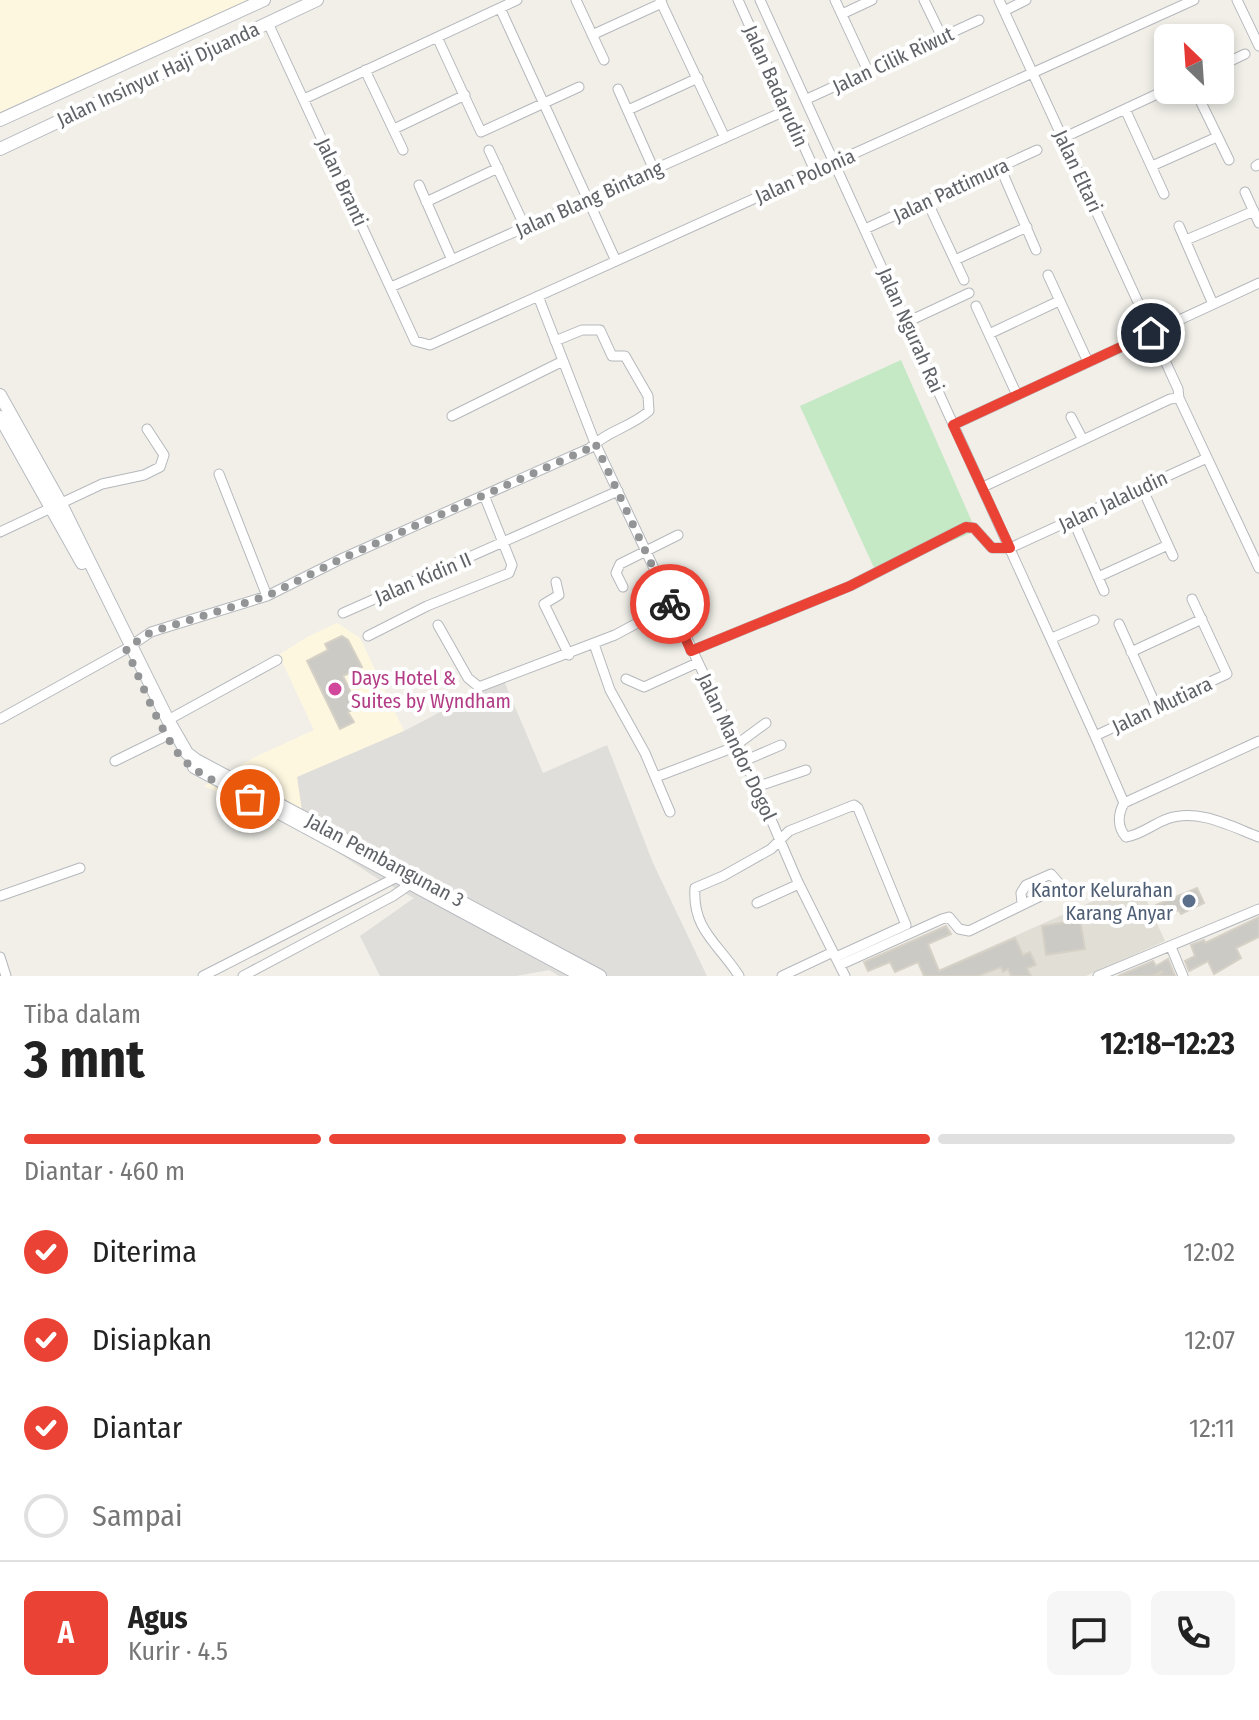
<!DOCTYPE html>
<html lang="id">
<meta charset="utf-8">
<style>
body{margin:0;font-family:"Fira Sans Condensed",sans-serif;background:#f6f6f6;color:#222;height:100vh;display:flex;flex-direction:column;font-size:30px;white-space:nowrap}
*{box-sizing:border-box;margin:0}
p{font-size:26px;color:#767676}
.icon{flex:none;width:44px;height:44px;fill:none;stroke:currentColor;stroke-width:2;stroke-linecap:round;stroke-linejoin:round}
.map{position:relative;height:976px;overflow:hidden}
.panel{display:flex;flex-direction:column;background:#fff;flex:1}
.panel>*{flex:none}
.needle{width:52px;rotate:335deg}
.tools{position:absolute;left:1154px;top:24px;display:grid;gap:16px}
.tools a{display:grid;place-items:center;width:80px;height:80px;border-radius:12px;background:#fff;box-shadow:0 4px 12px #0003;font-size:40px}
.pin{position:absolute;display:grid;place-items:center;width:68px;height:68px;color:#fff;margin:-34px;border:4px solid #fff;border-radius:50%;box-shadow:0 2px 8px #0007}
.courier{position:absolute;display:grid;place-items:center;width:80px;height:80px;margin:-40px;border:6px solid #ea4335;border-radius:50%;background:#fff;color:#222;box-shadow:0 2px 10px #0007}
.headline em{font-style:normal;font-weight:700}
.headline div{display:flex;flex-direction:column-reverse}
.headline{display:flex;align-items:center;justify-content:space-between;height:136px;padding:0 24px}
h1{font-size:52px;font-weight:700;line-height:60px}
.bar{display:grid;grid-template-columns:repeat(4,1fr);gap:12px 8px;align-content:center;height:96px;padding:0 24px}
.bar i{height:10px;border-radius:6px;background:#e0e0e0}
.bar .current{background:#ea4335}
.bar p{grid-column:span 4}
.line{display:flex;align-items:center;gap:20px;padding:0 24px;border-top:2px solid #e0e0e0}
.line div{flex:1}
.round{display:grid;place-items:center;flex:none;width:84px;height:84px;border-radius:12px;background:#f6f6f6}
ol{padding:0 24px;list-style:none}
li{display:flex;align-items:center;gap:24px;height:88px}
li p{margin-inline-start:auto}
li .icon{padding:8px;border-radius:50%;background:#ea4335;color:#fff;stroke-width:4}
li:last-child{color:#767676}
li i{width:44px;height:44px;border:4px solid #e0e0e0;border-radius:50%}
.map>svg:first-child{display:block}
</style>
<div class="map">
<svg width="1259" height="976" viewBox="0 0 1259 976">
<rect width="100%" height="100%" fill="#f1efe8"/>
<!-- commercial -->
<path fill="#fef7e0" d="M0,0H263L0,120Z
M337,623L360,638L404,731L298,777L305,831L204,786L257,756L314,730L279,655L307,637Z"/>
<!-- industrial -->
<path fill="#e0deda" d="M504,681L543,773L607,745L653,863L707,976H559L549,970L516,976H380L360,936L414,898L378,879L305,831L297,777L404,731L490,686Z"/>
<!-- education -->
<path fill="#e1ded6" d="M1138,881L1165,941L1086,976H925Z"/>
<!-- green -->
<path fill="#c5e8c5" d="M901,360L976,531L876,572L800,406Z"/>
<!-- building -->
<path fill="#cccac5" stroke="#d6d1c6" stroke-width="2" d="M342,636L348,640L362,667L343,676L356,703V708L348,712L354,722L340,729L307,661L328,650L325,644Z
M1197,888L1204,903L1181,914L1179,910L1162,917L1156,905Z
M1259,917V937L1236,948L1241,958L1214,974L1208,961L1189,971L1185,961L1195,956L1191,945L1204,940L1205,943Z
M1080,920L1085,949L1046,955L1042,926Z
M946,926L951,934L928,944L939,971L1015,938L1023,955L1030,952L1036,965L1027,968L1031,976H1011L1008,969L1003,972L1001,967L978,976H924L918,962L895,972L890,962L868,971L864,962Z
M1168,959L1175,976H1157L1163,971L1153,976H1118L1153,961L1156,966Z"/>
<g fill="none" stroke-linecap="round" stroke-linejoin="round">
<!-- street casing -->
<g stroke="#b5b8bc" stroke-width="11">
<path id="street" d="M576,0L604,60
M660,0L725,138
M738,0L815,171
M760,0L1095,736L1124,803C1118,814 1117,827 1126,837C1141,835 1153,824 1167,819C1198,808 1230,826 1259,837
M835,0L868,71
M924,0L942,37
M999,0L1178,389L1179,398L1259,568
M1237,0L1259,46
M500,8L616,261
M1004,11L1026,0
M842,14L872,0
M268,23L415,341L430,345L1194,0
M592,35L662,3
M437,37L481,132L579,87
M1220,66L1245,54
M365,70L403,150
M618,89L654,170
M1195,90L1229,160
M304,99L517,0
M807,99L979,20
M1125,109L1164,194
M628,110L698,78
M394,129L465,95
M1063,138L1168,89
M489,150L525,227
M1152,166L1217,137
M1256,166L1259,164
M1000,167L1036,250
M419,185L452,260
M1245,192L1259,223
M927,201L964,280
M426,202L498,168
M1179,226L1213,304
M865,229L1037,150
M1186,240L1254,211
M955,260L1027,227
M1048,275L1088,362
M391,287L787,110
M538,296L595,443L761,796L797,880L845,976
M976,306L1017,395
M907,322L969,293
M989,334L1059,301
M452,416L563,361
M1071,417L1083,440
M953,425L1259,283
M219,474L267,596
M983,487L1170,399L1179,398
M1142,488L1173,556
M1073,520L1104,591
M0,532L102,484L144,475L160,467L164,455L147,429
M1098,577L1168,545
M556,582L559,595L544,604L569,655
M623,587L616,573L620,564L678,535
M343,613L618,491
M1119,624L1157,708
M438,625L468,678L479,687L615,635L671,605
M368,636L427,606L509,573L512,565L484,495
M1052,638L1094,620
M594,644L610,690L645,753L670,812
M691,651L850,586L966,527L974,528L992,548H1010L1207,458
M1131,652L1202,619
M626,679L644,687L697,663
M0,719L126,649L151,632L267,596L343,558L590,448C607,431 631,427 649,411L648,396L625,356H612L600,330H582L555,341
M168,720L277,660
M1095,736L1227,674L1192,599
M115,761L168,735
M744,761L781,745
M656,777L732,748L766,723
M756,787L806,770
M1124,803L1259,741
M0,896L80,868
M757,903L799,884
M1171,947L1183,976
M0,957L6,976
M840,965L942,919L949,917L959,929L969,931L1055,889L1058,882L1051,874L1026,885L1021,893L1022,903
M203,976L395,878L398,873
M243,976L393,896L409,885L413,878
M739,976C719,944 692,930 695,888L723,876L771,849L789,831L854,805L858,808L906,925L836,957
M782,976L833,952
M1098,976L1259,909"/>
</g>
<!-- secondary casing -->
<g stroke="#b6babf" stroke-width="14">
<path id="secondary" d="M0,120L264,0
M0,149L317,0
M0,395L61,504L168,720L187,753L196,760L600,976
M0,417L82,563
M194,767L582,976"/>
</g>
<!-- street -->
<use href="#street" stroke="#fff" stroke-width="9"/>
<!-- secondary -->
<use href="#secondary" stroke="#fff" stroke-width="12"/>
</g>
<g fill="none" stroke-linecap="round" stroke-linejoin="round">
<!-- done -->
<path stroke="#929495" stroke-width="8" stroke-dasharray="0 14.4" d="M250,799C228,787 196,775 180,756C158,728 142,682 126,649L151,632L267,596L343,558L590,448L595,443L670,604"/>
<!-- route -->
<path stroke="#ea4335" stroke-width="10" d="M670,604L691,651L850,586L966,527L974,528L992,548H1010L953,425L1151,333"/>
</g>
<!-- markers -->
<circle fill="#d1479c" stroke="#fff" stroke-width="3" cx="335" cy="689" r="8"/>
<circle fill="#5c6f8a" stroke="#fff" stroke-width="3" cx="1189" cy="901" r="8"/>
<g text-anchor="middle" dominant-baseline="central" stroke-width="8" stroke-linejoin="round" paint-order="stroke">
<!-- street labels -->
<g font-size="20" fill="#5f6368" stroke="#fff">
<text transform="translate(893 60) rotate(-25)">Jalan Cilik Riwut</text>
<text transform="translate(158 74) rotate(-25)">Jalan Insinyur Haji Djuanda</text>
<text transform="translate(776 86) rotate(66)">Jalan Badarudin</text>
<text transform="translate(1078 171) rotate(65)">Jalan Eltari</text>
<text transform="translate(805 176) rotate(-24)">Jalan Polonia</text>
<text transform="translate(342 182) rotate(65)">Jalan Branti</text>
<text transform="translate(951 190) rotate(-25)">Jalan Pattimura</text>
<text transform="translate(589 199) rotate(-24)">Jalan Blang Bintang</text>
<text transform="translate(911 330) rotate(66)">Jalan Ngurah Rai</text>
<text transform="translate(1113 501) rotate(-25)">Jalan Jalaludin</text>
<text transform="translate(423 578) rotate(-23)">Jalan Kidin II</text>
<text transform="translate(1162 705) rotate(-25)">Jalan Mutiara</text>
<text transform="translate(737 747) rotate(65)">Jalan Mandor Dogol</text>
<text transform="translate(385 860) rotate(28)">Jalan Pembangunan 3</text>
</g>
<!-- hotel labels -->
<g font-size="20" fill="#b23c85" stroke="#fff" text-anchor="start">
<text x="351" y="678">Days Hotel &amp;<tspan x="351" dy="23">Suites by Wyndham</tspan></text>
</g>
<!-- service labels -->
<g font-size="20" fill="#4e5e75" stroke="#fff" text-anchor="end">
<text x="1173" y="890">Kantor Kelurahan<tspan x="1173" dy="23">Karang Anyar</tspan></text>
</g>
</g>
</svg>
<div class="tools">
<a><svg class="needle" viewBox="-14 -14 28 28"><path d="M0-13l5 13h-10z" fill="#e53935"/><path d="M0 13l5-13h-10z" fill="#767676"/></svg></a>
</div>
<div class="pin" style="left:250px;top:799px;background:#ea580c"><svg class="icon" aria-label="bag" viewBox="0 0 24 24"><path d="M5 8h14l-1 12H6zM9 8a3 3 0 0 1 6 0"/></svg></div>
<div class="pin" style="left:1151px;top:333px;background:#1f2937"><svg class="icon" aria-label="home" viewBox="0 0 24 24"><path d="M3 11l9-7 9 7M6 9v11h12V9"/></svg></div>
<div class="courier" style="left:670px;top:604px"><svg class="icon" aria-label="bike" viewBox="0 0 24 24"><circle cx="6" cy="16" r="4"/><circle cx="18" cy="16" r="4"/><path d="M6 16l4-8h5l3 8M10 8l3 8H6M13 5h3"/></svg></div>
</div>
<section class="panel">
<div class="headline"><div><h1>3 mnt</h1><p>Tiba dalam</p></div><em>12:18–12:23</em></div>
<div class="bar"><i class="current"></i><i class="current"></i><i class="current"></i><i></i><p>Diantar · 460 m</p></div>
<ol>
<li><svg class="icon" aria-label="check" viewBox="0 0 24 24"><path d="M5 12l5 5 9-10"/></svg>Diterima<p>12:02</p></li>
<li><svg class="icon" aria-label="check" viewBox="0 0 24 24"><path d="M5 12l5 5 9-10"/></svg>Disiapkan<p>12:07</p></li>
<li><svg class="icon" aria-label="check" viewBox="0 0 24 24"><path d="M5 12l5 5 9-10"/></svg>Diantar<p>12:11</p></li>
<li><i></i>Sampai</li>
</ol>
<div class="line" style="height:144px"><b class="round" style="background:#ea4335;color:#fff">A</b><div><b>Agus</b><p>Kurir · 4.5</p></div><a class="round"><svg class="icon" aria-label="chat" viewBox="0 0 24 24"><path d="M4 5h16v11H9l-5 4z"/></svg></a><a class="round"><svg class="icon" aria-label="phone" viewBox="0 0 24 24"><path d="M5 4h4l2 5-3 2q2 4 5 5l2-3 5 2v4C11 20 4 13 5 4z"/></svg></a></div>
</section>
